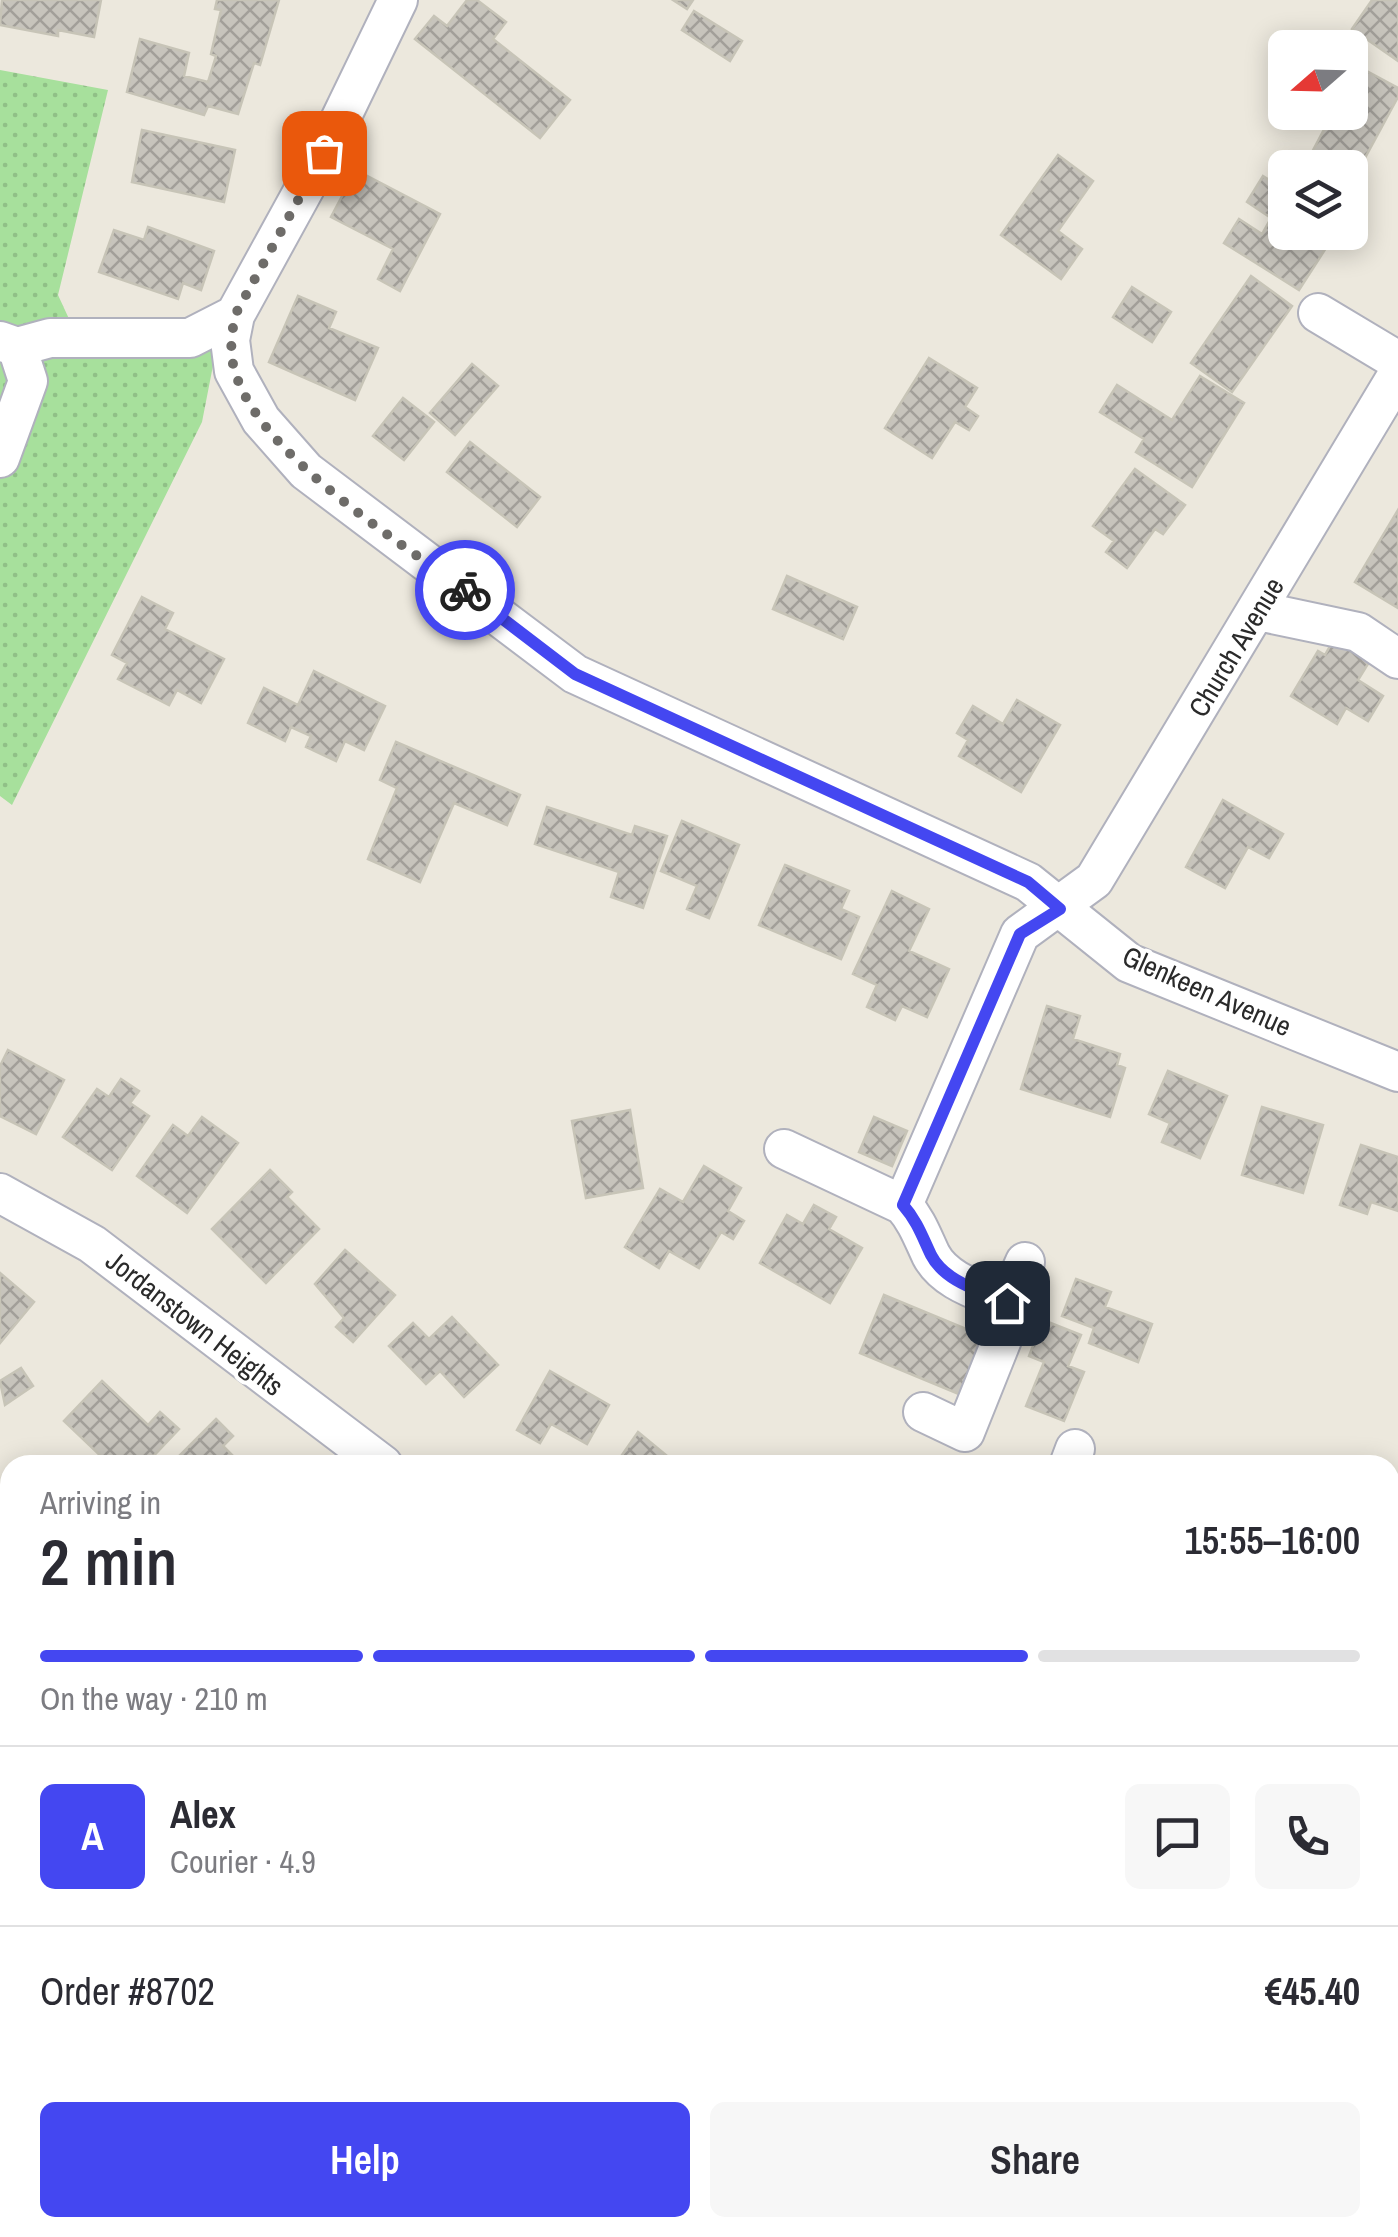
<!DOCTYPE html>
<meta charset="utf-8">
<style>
body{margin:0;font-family:"Archivo Narrow",sans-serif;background:#f7f7f7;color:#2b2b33;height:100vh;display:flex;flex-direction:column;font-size:38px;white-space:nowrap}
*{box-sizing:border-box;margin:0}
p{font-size:32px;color:#7c7c81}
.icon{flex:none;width:55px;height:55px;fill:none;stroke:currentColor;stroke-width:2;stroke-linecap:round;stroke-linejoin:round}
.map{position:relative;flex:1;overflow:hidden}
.panel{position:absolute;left:0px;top:1455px;width:1400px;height:782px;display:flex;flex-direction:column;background:#fff;border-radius:30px 30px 0 0;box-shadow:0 5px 25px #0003}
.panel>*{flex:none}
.needle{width:65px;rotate:250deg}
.buttons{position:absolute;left:1268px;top:30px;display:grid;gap:20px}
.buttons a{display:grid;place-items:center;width:100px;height:100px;border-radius:15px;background:#fff;box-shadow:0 5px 25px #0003;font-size:50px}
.pin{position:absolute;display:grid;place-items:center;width:85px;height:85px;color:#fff;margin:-42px;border-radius:20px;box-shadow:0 5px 15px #0006}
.courier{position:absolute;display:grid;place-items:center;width:100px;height:100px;margin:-50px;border:8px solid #4447f1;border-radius:50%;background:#fff;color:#222;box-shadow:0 2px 12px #0007}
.overview em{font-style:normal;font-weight:600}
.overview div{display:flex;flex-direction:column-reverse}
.overview{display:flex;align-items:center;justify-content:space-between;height:170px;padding:0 40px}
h1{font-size:65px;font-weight:600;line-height:75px}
.bar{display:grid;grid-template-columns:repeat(4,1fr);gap:15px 10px;align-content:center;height:120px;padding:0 40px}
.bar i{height:12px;border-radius:8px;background:#e1e1e2}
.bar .on{background:#4447f1}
.bar p{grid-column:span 4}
.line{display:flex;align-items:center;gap:25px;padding:0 40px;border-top:2px solid #e1e1e2}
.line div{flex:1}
.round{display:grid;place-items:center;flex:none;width:105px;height:105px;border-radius:15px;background:#f7f7f7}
.primary-button{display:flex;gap:20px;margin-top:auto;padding:20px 40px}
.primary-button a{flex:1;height:115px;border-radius:15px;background:#4447f1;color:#fff;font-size:40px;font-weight:600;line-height:115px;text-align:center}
.primary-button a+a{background:#f7f7f7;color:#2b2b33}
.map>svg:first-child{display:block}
</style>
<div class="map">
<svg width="1398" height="2237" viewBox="0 0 1398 2237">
<defs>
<pattern id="grass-dots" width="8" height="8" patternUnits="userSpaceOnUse" patternTransform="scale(2.5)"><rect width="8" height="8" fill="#a7e09c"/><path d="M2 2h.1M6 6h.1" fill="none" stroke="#90c087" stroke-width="1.8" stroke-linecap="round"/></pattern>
<pattern id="building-cross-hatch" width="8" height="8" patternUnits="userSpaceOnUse" patternTransform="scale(2.5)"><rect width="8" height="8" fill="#c7c4bc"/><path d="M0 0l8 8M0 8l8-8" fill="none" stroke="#a29f99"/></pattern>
</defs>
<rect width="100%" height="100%" fill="#ece8dd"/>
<!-- grass -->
<path fill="url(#grass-dots)" d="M0,70L108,90L58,295L70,321L184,325L225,304L202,422L12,805L0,796Z"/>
<!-- building -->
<path fill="url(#building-cross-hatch)" stroke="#c7c4b7" stroke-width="2.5" d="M2,0H101L94,37L58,30V36L0,25Z
M217,0H279L260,65L254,63L238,114L208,106L204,115L127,92L140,39L189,53L184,76L208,82L216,56L211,54L221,10L215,9Z
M467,0H477L506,22L493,39L570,100L540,138L415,39L434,16L447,26Z
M673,0H693L687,9Z
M1372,0H1398V61L1352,29Z
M694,11L742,41L730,61L682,30Z
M1350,62L1398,88V97L1353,180L1350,168H1331L1310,156L1330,118L1319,112H1350Z
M142,130L235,150L224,202L132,182Z
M1058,155L1093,181L1058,231L1082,249L1061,279L1001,235Z
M356,170L440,214L400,291L378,279L393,249L331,217Z
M1263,176L1285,190V232H1322L1316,242L1326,248L1299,290L1224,243L1239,219L1262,234L1271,218L1247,202Z
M148,227L214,251L201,290L183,283L178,299L99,272L114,230L144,240Z
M1251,276L1292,306L1232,392L1191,363Z
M1132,287L1171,312L1152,342L1113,317Z
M298,296L336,312L329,328L378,348L355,400L269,362Z
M929,358L977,388L965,407L978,416L969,430L955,422L932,458L885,428Z
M472,364L498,386L455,435L430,413Z
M1200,376L1244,403L1192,487L1136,452L1144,439L1100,412L1117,385L1172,420Z
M403,398L434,422L404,460L373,436Z
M470,442L540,497L517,527L447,472Z
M1135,469L1185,505L1163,534L1155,529L1127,568L1106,552L1114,541L1093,526Z
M1398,510V608L1355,582Z
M787,576L857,607L843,639L773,609Z
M142,597L173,613L165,629L224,659L201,703L177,690L169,705L118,679L127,663L112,655Z
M1335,637L1371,659L1358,680L1383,696L1368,721L1346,708L1337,724L1291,696L1318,651L1325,655Z
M314,671L385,706L364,750L345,741L336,761L306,747L311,736L291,727L285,741L248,723L264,688L298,705Z
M1017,700L1060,725L1021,792L959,756L968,740L957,733L973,706L1003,724Z
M396,742L520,795L507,825L454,803L420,882L368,859L397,788L380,780Z
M1223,800L1283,834L1269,858L1248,847L1225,888L1186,867Z
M547,807L632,835L635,826L667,836L643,908L611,897L619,872L535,844Z
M682,821L739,845L709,918L687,909L697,886L661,871Z
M785,865L849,891L841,909L859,917L841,959L759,925Z
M892,891L929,909L909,951L949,969L927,1017L902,1006L895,1020L867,1007L877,985L853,974Z
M1047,1006L1080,1016L1073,1039L1120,1054L1117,1065L1125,1068L1110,1117L1021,1089Z
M8,1050L64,1080L36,1134L0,1116V1066Z
M1168,1071L1227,1096L1200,1158L1162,1142L1170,1123L1149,1114Z
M121,1079L139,1091L130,1103L149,1116L112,1170L63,1137L97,1089L109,1097Z
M1262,1107L1323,1125L1303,1193L1242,1175Z
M630,1110L643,1188L586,1198L572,1121Z
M202,1117L238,1143L187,1213L137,1176L173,1125L188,1136Z
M874,1117L907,1131L892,1166L859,1152Z
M1361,1145L1398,1157V1211L1371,1202L1367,1214L1340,1205Z
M704,1166L741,1188L728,1211L744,1221L733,1239L721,1232L699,1268L669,1251L659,1268L625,1247L660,1189L683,1202Z
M270,1170L292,1192L287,1197L319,1229L266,1283L212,1229Z
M814,1205L836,1217L829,1229L862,1248L830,1303L760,1263L787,1215L803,1224Z
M345,1250L395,1295L353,1342L336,1327L344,1318L315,1284Z
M0,1273L34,1302L0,1343Z
M1076,1279L1111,1292L1105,1307L1152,1324L1138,1362L1089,1343L1094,1328L1062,1316Z
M884,1295L983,1336L959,1394L860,1353Z
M452,1317L498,1365L464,1397L440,1371L426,1384L389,1346L413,1323L429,1339Z
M1043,1320L1081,1335L1068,1366L1084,1372L1064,1421L1026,1406L1044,1362L1029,1356Z
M21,1368L33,1386L5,1405L0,1381Z
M550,1371L609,1405L587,1444L551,1424L540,1443L517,1430Z
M102,1381L148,1425L160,1412L179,1429L145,1465H99L104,1459L64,1421Z
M216,1419L233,1436L223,1446L242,1465H177L174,1461Z
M638,1432L678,1465H615Z
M0,1508H10V1560H0Z
M1390,1591L1398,1593V1642L1390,1640Z
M1390,1807L1398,1810V1868L1397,1860L1390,1858Z
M1398,2050V2103L1390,2100V2076Z
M10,2109V2175L0,2176V2110Z
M1390,2110L1398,2114V2172L1390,2191Z
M66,2228H77L80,2236L105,2228L108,2237H40Z
M146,2228H174L150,2237Z
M328,2228H355L362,2237H315Z
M552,2228H679L677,2237H549Z
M1035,2228H1060L1061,2237H1036Z
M1263,2228L1299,2233L1301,2228H1352L1349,2237H1260Z"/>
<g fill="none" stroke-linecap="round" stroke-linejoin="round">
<!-- minor casing -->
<g stroke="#b0b1bd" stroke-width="42">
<path id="minor" d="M398,0L324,153L235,315L230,340L234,371L261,420L306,471L575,674L1028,882L1129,963L1398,1072
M1318,313L1398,361
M0,341L17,347L50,338H190L235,315
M0,458L28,381L17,347
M1258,611L1358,632L1398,659
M784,1149L903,1205L1020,934L1094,880L1398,374
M0,1193L92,1244L383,1465
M903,1205C917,1221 922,1236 931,1255C945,1282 981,1291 1007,1303L1025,1262
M923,1412L965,1432L1005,1332L1007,1303
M1069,1465L1075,1449
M9,1600L10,1601
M1390,1727L1398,1728
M8,1875L10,1874"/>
</g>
<!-- minor -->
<use href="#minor" stroke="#fff" stroke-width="38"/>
</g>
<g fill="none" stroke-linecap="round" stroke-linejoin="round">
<!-- done -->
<path stroke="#6e6c69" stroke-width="10" stroke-dasharray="0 18" d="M324,153L235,315C232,333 229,350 234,368C255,452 397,540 465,590"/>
<!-- route -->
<path stroke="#4447f1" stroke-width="12" d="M465,590L575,674L1028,882L1060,909L1020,934L903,1205C917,1221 922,1236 931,1255C945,1282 981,1291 1007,1303"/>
</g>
<g text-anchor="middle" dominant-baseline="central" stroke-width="8" stroke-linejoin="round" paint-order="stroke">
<!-- street labels -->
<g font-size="28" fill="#2a2a2a" stroke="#fff">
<text transform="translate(1236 647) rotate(-59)">Church Avenue</text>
<text transform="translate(1207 991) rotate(24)">Glenkeen Avenue</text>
<text transform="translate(195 1323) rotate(38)">Jordanstown Heights</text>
</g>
</g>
</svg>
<div class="buttons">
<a><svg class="needle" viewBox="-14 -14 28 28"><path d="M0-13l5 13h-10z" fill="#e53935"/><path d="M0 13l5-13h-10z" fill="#7c7c81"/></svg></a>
<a><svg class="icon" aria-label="layers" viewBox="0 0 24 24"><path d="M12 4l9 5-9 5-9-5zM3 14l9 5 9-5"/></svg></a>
</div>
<div class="pin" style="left:324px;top:153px;background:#ea580c"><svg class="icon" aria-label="bag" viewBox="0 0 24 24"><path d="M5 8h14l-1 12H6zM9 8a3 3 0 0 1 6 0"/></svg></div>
<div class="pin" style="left:1007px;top:1303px;background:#1f2937"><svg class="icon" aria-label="home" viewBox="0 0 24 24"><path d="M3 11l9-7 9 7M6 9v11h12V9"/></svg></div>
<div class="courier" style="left:465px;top:590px"><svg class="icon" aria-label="bike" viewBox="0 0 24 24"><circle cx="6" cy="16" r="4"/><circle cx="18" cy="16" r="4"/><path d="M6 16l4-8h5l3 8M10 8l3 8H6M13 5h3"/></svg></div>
<section class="panel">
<div class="overview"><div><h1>2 min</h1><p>Arriving in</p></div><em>15:55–16:00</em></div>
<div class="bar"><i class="on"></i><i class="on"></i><i class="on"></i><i></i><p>On the way · 210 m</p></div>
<div class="line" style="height:180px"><b class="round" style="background:#4447f1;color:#fff">A</b><div><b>Alex</b><p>Courier · 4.9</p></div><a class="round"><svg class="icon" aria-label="chat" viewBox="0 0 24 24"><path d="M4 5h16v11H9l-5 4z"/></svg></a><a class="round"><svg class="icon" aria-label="phone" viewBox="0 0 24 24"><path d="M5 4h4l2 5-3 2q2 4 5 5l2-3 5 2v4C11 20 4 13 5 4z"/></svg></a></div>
<div class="line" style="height:130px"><div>Order #8702</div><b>€45.40</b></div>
<div class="primary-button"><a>Help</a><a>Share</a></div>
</section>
</div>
